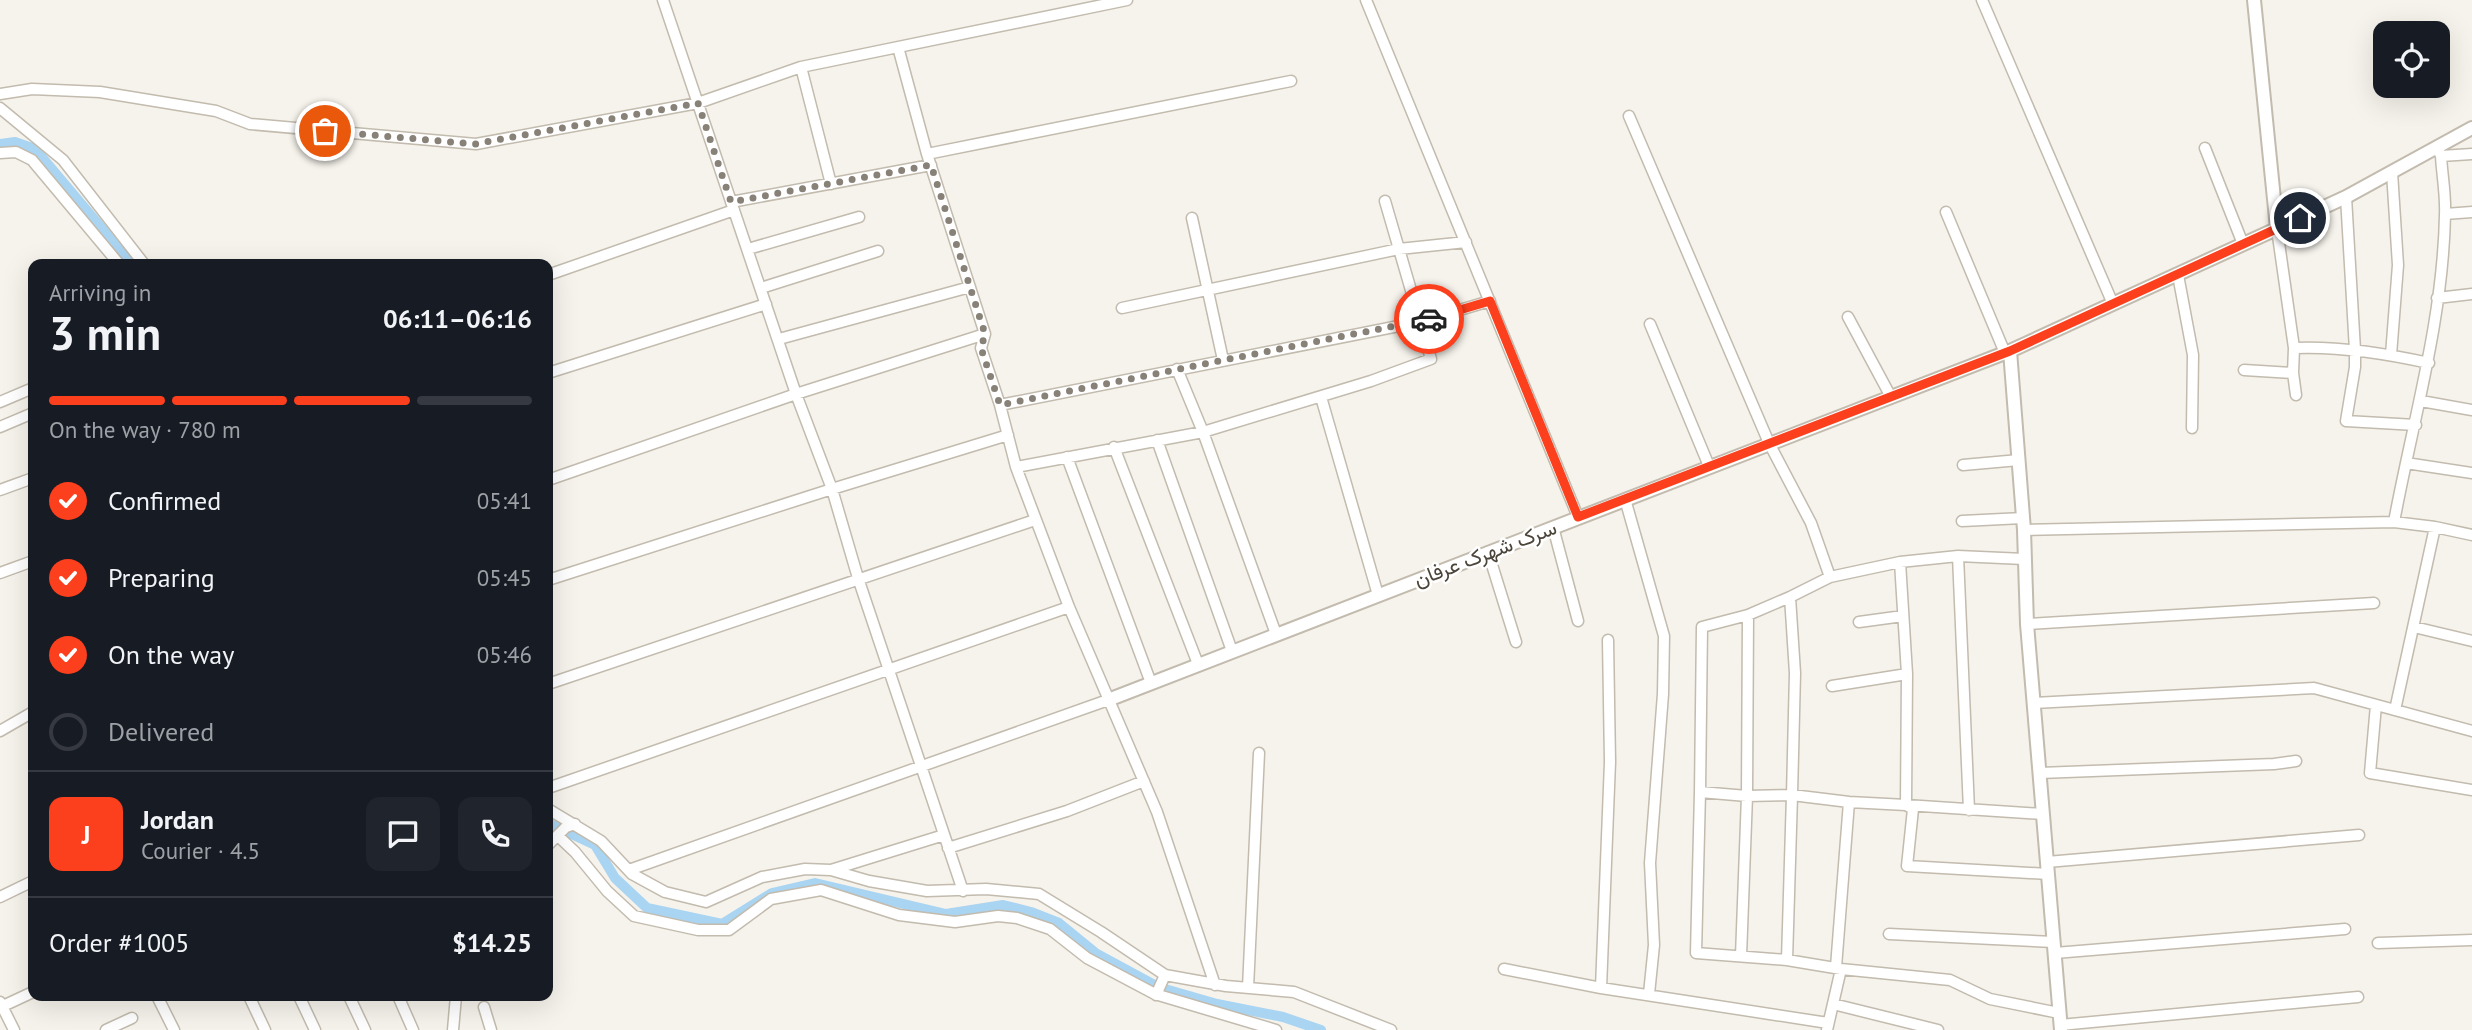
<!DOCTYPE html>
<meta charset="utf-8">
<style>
body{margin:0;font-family:"PT Sans",Vazirmatn,sans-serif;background:#20242c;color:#f1f3f6;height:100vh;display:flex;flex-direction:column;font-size:26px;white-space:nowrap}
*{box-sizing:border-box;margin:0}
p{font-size:23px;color:#9ea1a6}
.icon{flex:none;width:38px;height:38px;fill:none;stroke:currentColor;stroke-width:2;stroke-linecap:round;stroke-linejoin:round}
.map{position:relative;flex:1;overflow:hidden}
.side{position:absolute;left:28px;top:259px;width:525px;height:742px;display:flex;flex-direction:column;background:#171b24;border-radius:14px;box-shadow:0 7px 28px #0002}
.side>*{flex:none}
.controls{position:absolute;left:2373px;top:21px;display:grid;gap:14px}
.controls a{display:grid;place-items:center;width:77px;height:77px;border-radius:14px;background:#171b24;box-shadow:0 7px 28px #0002;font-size:35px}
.pin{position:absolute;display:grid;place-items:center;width:60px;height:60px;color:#fff;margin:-30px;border:4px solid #fff;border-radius:50%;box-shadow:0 2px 7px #0007}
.courier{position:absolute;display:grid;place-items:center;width:70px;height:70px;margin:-35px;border:5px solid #fc3f1d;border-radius:50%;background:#fff;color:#222;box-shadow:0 2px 9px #0007}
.head em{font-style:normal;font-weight:800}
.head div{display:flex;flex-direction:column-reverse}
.head{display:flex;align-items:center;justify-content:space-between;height:119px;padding:0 21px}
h1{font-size:46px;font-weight:800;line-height:52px}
.bar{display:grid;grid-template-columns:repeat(4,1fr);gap:10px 7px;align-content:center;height:84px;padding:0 21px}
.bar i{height:9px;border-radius:5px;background:#363941}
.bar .active{background:#fc3f1d}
.bar p{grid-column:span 4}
.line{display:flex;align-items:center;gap:18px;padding:0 21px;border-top:2px solid #363941}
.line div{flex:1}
.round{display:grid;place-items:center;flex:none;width:74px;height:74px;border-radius:14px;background:#20242c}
ol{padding:0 21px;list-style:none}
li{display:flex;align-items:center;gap:21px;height:77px}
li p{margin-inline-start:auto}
li .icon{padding:7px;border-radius:50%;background:#fc3f1d;color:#fff;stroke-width:4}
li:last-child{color:#9ea1a6}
li i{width:38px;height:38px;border:4px solid #363941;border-radius:50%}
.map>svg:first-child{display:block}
</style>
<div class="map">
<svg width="2472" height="1030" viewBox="0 0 2472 1030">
<rect width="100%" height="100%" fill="#f6f3ec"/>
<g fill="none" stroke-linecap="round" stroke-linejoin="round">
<!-- canal -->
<path stroke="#a9d4f2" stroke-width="10" d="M0,144L15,142L35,149L132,264
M548,823L595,845L615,878L647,908L722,924L772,893L815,883L946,914L1003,905L1031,912L1059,923L1097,954L1158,987L1217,1004L1283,1017L1321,1030"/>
<!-- minor casing -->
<g stroke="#c2bbae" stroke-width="13">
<path id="minor" d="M663,0L796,394L832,489L858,578L963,891
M1366,0L1578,517
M1982,0L2113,304
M898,47L927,154L985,334L981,348L1000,405L1016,467L1069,607L1157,812L1215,985
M801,67L831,184
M0,94L32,89L100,92L216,111L250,124L476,144L698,103L801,67L1127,0
M0,108L63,160L144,264
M1629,116L1769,443L1811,523L1830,577
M2205,148L2243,244
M0,153L16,152L32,160L119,264
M927,154L1291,81
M2441,156L2472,154
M2346,197L2355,350V367L2346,421L2416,425
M731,202L931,165
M1946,212L2005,353
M2445,214L2472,212
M1192,218L1223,360
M2277,229L2294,348L2293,373L2296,395
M748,249L859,217
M548,275L734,210
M2178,275L2193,355L2192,428
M761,288L878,251
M2437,298L2472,294
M1122,308L1399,249L1466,242
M1848,317L1891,397
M1650,324L1709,466
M779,339L970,287
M2294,348C2339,346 2384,353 2429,363
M2391,355L2398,265L2392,172
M1177,369L1203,432L1276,634
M2244,370L2293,373
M548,373L766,304
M1321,397L1378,595
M2421,401L2472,410
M0,402L33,388
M1000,405L1419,322L1490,301
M0,427L33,413
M1157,440L1232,651
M1114,447L1198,664
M1067,457L1151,683
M2406,463L2472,473
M1963,465L2019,460
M1016,467L1203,432L1371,381L1431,359L1385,201
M548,480L796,394L985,334
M0,490L33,478
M1625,499L1664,636L1663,694L1650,863L1654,945L1649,994
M1962,521L2023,518
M2394,522C2413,420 2443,320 2445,215C2446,195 2442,175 2441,156L2437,147
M1553,527L1578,621
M2024,530L2394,522L2435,527L2472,535
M1488,552L1516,642
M1958,556L1969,810
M2024,559L1958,556L1900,562L1907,674L1906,805L2043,814
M1900,562L1830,577L1790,597L1795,673L1792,795L1849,802L1906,805L1913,809L1907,866L2048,874
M0,573L33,561
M548,580L832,489L1008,435
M1859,622L1903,616
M2027,624L2374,603
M2414,627L2472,641
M548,684L1035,520
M1832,686L1907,674
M2034,703L2314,688L2472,731
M2376,705L2370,773L2472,790
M2395,710L2435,527
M0,731L33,712
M2040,773L2274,764L2296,761
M548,788L1069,607
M1700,792L1696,953L1787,960L1841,969L1950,980L1990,999L2059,1013
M548,809L601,841L632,874L665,892L706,902L762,877L805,869L831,870L869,881L927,891L986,889L1039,894L1101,932L1165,975L1226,986L1294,992L1391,1030
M558,836L575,852L607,891L634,916L698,930H729L771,899L821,890L899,915L955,922L998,916L1017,918L1050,929L1087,958L1155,994L1276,1030
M548,845L566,827L575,824
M948,848L1067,811L1144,781
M2047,862L2359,835
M629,870L1108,700
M831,870L944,835
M0,897L33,881
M1889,934L2054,942
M2378,943L2472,940
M2055,953L2345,929
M1741,956L1747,796L1700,792L1702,627L1748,615
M1787,960L1792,795L1747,796L1748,615L1790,597
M1836,967L1849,802
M1504,969L1601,988L1828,1023
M1248,988L1259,753
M1601,988L1610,762L1608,640
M1156,995L1165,975
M157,996L174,1030
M249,996L265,1030
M299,996L315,1030
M349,996L365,1030
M398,996L413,1030
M0,1002L14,1030
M1833,1004L1938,1030
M3,1006L33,992
M484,1007L491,1030
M2060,1025L2358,997
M106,1030L132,1018
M453,1030L456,996
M1827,1030L1841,969"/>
</g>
<!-- tertiary casing -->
<g stroke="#c2bbae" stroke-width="16">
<path id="tertiary" d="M2254,0L2277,229
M2010,351L2024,530L2027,624L2061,1030
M1108,700L2010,351L2346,197L2472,128"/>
</g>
<!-- minor -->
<use href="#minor" stroke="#fff" stroke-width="10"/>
<!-- tertiary -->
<use href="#tertiary" stroke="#fff" stroke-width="12"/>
</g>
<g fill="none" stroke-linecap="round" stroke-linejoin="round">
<!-- done -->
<path stroke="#878178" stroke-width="7" stroke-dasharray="0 12.6" d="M325,131L475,144L698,103L731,202L931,165L985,334L981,348L1000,405L1429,319"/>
<!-- route -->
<path stroke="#fc3f1d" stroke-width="9" d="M1429,319L1490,301L1578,517L2010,351L2300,218"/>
</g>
<g text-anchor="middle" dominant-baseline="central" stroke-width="5" stroke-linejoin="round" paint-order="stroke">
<!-- street labels -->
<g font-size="21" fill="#4b4439" stroke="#fff">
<text transform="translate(1485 553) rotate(-21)">سرک شهرک عرفان</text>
</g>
</g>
</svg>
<div class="controls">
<a><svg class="icon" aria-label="locate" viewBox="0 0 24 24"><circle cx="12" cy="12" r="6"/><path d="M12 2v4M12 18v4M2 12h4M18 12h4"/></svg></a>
</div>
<div class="pin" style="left:325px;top:131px;background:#ea580c"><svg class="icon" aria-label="bag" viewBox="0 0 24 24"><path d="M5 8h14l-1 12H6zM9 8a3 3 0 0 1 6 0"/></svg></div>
<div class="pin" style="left:2300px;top:218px;background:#1f2937"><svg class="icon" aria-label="home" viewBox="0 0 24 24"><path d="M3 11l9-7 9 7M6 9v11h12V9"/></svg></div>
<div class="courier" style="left:1429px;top:319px"><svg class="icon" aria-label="car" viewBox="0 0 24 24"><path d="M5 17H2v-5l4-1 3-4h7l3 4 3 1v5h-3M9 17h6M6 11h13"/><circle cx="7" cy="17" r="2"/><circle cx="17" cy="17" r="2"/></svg></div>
<section class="side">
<div class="head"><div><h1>3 min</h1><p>Arriving in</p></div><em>06:11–06:16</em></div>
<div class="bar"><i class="active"></i><i class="active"></i><i class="active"></i><i></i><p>On the way · 780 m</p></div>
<ol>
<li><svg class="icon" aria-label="check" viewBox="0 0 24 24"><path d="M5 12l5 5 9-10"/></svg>Confirmed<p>05:41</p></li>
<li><svg class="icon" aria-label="check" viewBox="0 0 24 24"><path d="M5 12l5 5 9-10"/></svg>Preparing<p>05:45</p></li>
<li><svg class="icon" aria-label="check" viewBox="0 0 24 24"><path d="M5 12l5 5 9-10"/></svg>On the way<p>05:46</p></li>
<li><i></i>Delivered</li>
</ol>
<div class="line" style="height:126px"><b class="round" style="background:#fc3f1d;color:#fff">J</b><div><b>Jordan</b><p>Courier · 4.5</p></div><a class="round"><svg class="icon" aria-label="chat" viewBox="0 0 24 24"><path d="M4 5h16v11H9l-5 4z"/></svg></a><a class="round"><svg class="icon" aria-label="phone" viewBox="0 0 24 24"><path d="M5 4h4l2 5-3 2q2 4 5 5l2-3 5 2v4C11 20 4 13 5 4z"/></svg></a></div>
<div class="line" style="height:91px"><div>Order #1005</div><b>$14.25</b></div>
</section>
</div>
